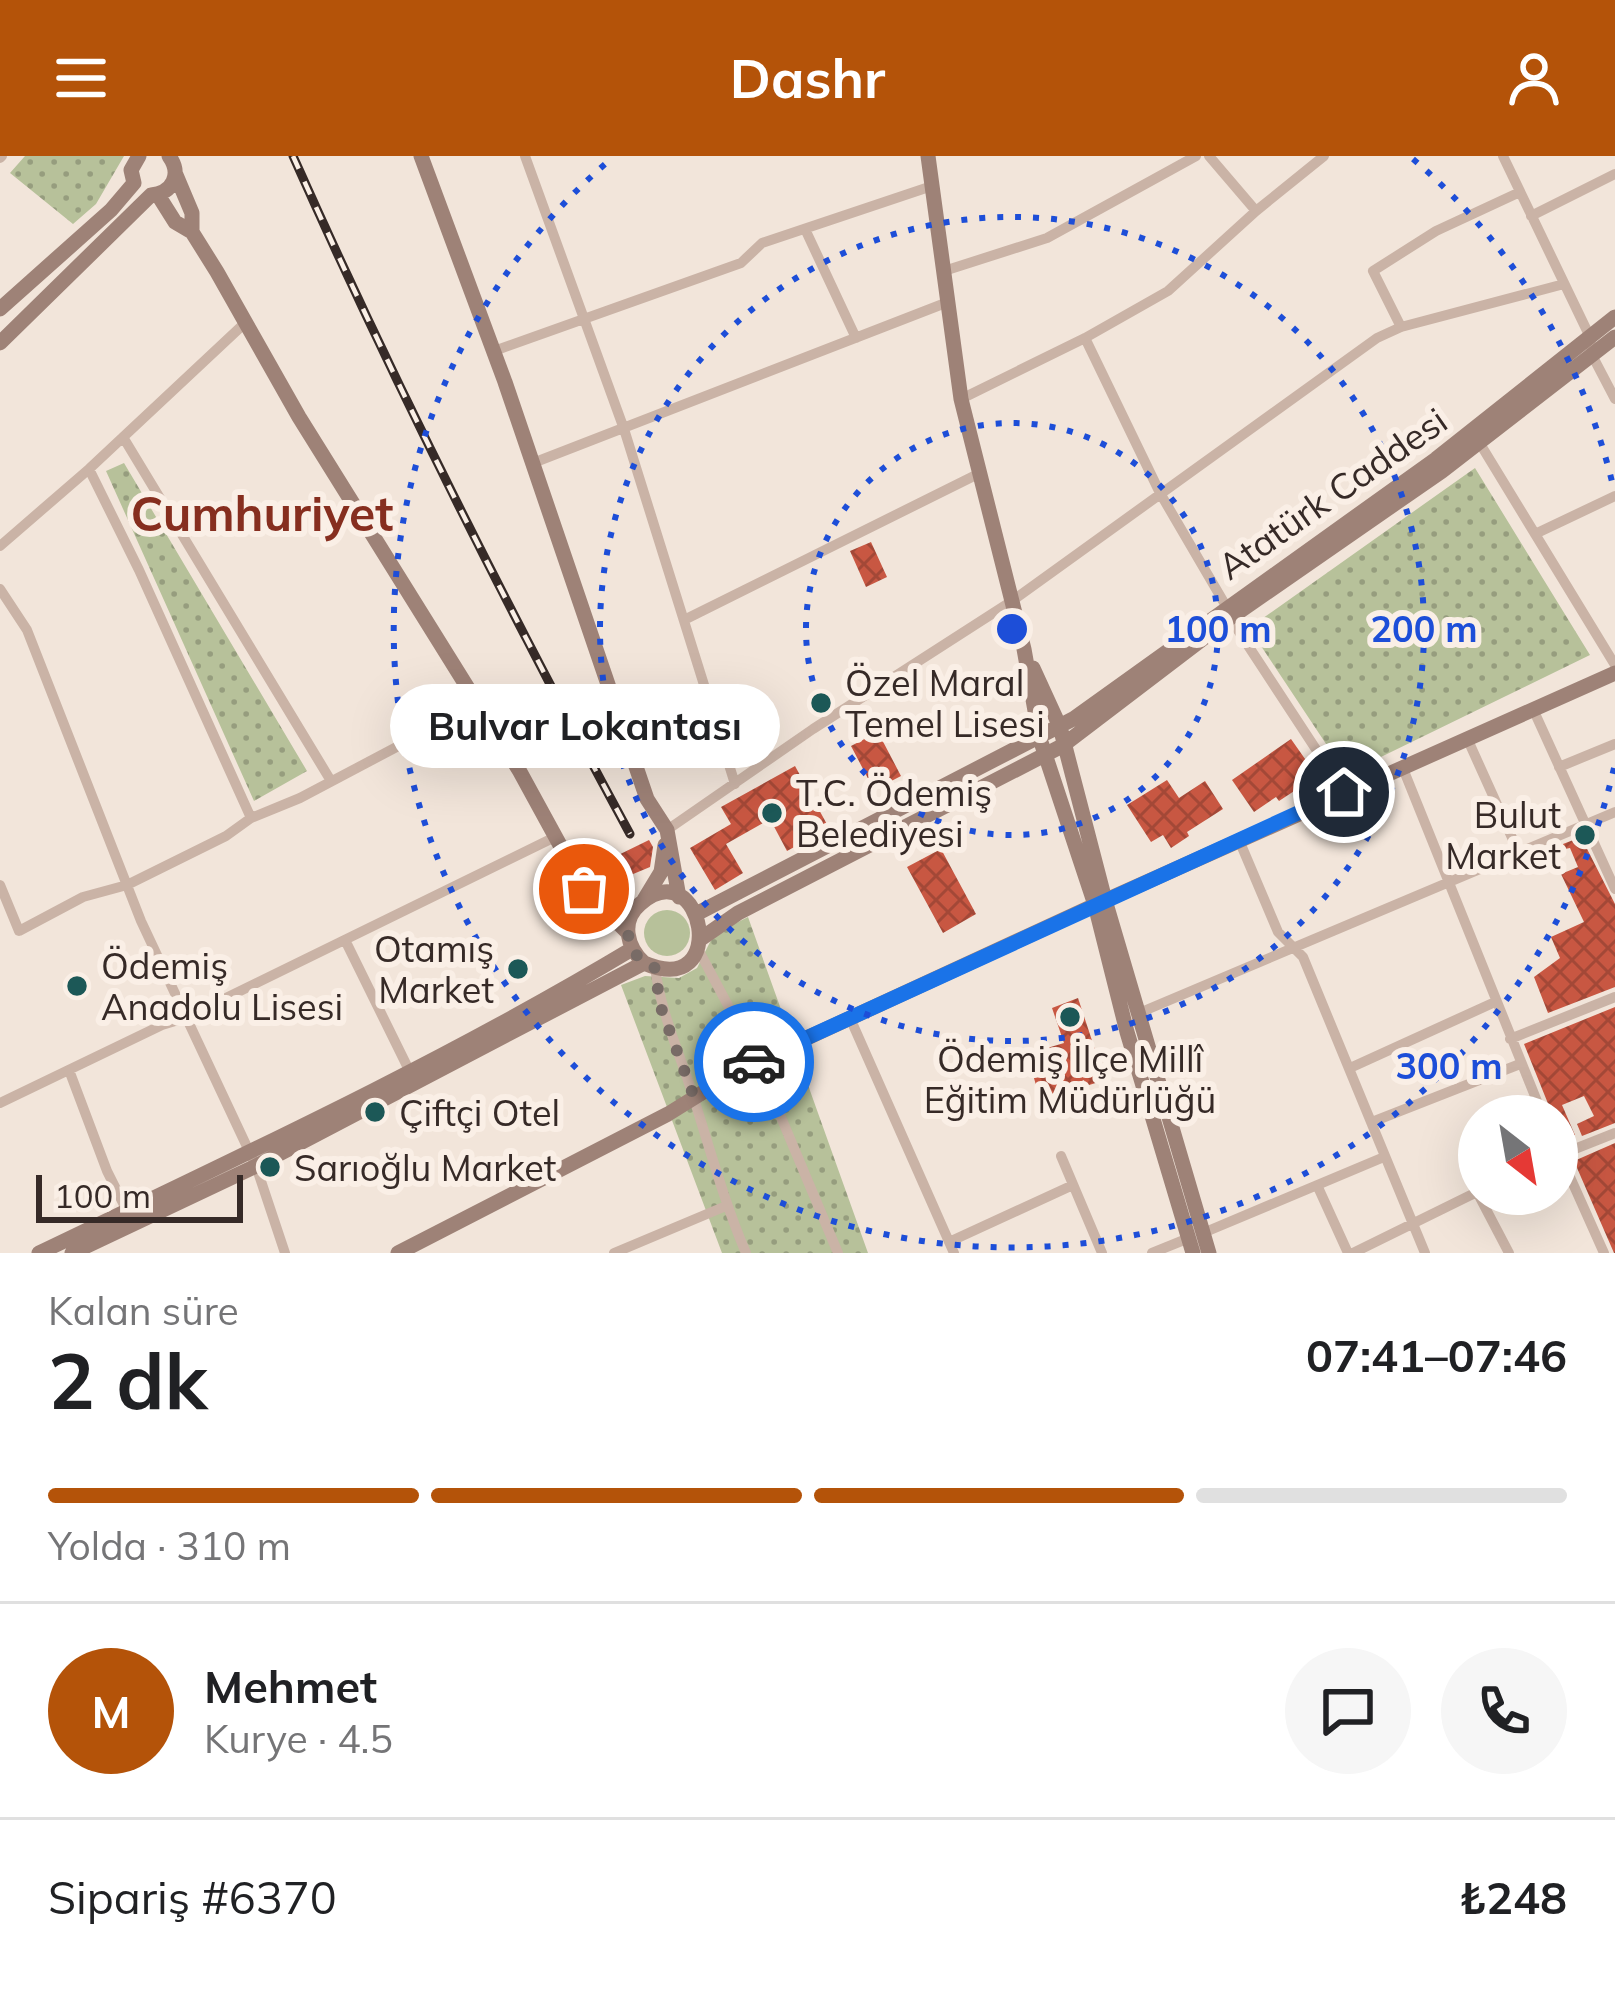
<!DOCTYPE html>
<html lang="tr">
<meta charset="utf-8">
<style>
body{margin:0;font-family:Mulish,sans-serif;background:#f6f6f6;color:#202124;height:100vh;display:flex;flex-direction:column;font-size:45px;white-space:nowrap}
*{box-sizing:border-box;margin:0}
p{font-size:39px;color:#757577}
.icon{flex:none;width:66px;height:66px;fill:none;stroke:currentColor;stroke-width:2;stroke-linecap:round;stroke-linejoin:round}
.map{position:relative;height:1097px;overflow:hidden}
.details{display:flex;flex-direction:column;background:#fff;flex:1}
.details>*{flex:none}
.needle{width:78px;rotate:149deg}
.controls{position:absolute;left:1458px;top:939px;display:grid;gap:24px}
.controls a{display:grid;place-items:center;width:120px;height:120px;border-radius:50%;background:#fff;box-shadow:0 12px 48px #0002;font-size:60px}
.scale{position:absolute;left:36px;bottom:30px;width:207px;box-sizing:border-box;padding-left:12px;border:6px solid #362a27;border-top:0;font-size:33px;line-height:42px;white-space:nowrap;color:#362a27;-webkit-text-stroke:9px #faefe6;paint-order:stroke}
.pin{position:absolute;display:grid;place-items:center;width:102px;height:102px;color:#fff;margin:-51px;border:6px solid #fff;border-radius:50%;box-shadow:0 3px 12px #0007}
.courier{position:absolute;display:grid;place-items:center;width:120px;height:120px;margin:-60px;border:9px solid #1a73e8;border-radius:50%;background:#fff;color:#222;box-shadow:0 3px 15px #0007}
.bubble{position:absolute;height:84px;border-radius:42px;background:#fff;box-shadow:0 12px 48px #0002;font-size:39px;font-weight:700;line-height:84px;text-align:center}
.headline em{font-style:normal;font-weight:700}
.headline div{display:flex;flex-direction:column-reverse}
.headline{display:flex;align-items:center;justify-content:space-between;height:204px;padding:0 48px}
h1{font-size:78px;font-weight:700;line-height:90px}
.bar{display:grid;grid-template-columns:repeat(4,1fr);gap:18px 12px;align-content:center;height:144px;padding:0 48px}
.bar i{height:15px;border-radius:9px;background:#e0e0e0}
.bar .current{background:#b45309}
.bar p{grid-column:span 4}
.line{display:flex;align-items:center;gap:30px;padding:0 48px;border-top:3px solid #e0e0e0}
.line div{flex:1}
.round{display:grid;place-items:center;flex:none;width:126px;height:126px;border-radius:63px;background:#f6f6f6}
header{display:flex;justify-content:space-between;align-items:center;height:156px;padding:0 48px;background:#b45309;color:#fff;font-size:54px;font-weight:700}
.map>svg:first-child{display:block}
</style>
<header><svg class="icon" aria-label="menu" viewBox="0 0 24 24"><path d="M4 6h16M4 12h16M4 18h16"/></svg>Dashr<svg class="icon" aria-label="person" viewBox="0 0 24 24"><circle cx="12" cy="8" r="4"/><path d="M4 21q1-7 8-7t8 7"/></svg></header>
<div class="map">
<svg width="1615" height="1097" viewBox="0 0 1615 1097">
<defs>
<pattern id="park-dots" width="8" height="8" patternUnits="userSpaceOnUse" patternTransform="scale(3)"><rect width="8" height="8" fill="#b7c19a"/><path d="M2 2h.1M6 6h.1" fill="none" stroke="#969d7e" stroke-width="1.8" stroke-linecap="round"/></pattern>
<pattern id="building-cross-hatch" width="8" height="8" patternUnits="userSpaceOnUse" patternTransform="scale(3)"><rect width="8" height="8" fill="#c85742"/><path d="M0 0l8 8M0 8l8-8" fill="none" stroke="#a34837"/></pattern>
</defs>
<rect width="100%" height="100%" fill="#f2e5da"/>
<!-- green -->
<path fill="#b7c19a" d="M644 777a23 23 0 1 1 46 0a23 23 0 1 1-46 0Z"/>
<!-- park -->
<path fill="url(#park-dots)" d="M25,0H124L96,48L73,68L10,17Z
M124,307L307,615L254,645L106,315Z
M1475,312L1590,499L1346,618L1249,472Z
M748,761L868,1097H722L621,829L645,820L679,822L697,812L714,778Z"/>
<!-- building -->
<path fill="url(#building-cross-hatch)" d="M871,386L887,421L866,431L850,395Z
M878,576L901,620L874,634L851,590Z
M1291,583L1317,620L1279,645L1276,641L1254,656L1232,624Z
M795,610L829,672L787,695L770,663L726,688L743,717L715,734L690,692L731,668L721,651Z
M1167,624L1179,642L1205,625L1223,653L1187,676L1189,680L1171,692L1163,679L1151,686L1127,649Z
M1581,681L1615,748V831L1548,857L1534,821L1560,802L1551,781L1584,766L1561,718L1578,711L1570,692L1565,693L1563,688Z
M649,684L653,691L650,711L614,726L604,706Z
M941,693L976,758L943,777L907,711Z
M1078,842L1105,924L1086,930L1084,924L1040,943L1027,898L1064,887L1052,852Z
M1615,851V967L1582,980L1577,968L1594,960L1584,940L1562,949L1575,979L1557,982V960H1553L1524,888Z
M1615,987V1097H1614L1574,1005Z"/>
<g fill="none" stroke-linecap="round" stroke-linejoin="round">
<!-- street -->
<path stroke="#cab3a6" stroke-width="10" d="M525,0L624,273L735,628
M1209,0L1256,55
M1503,0L1590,181L1592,199L1615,243
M0,2L2,0
M1531,60L1615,18
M805,73L856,182
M944,115L1047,82L1196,0
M1401,171L1373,115L1436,75L1520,36
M1085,182L1160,337L1226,450
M494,195L741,107L762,87L932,30
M961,243L1085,182L1168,135L1256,55L1324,0
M123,281L331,625
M1479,286L1615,509
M533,307L948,146
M89,313L139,414L251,662
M1535,378L1615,340
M0,390L89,313L246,166
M0,433L27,474L141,765L256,1010L285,1097
M1230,462L1344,636
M684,464L980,317
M1533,553L1615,733
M1467,582L1518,695
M1402,610L1543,960
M1559,611L1615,588
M667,674L813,573L1012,445L1377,182L1401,171L1564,128
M1239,684L1278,776L1303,801L1425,1097
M0,729L19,775L83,741L127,729L226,680L251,662L300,642L478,548
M345,784L409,914
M698,793L757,904L838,1097
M655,811C661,859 681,900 695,946C711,997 725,1048 746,1097
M1139,857L1615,656
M850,862L954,1097
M1510,883L1615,841
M1350,912L1495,846
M69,914L107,1015L127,1055
M0,947L162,869L185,862L555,681
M1372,966L1520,908
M1557,992L1604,1097
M1061,1000L1102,1097
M1557,1000L1615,977
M1317,1029L1348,1097
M1477,1036L1509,1097
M1203,1077L1384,1001
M949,1086L1073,1029
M614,1097L726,1050
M1152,1097L1189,1082
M1353,1097L1479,1035"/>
<!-- secondary -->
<path stroke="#9e8277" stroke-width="15" d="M421,0L505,226L647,643L667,674L679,741
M928,0L961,243L1024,493L1040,583L1095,749L1127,876L1193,1097
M176,19L192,57V76
M151,39C173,37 182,18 169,0
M158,39L175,66L192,76L217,116L299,261L519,614L584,733L627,776
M0,153L111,54L134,27L131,14L139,0
M0,187L151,39
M1033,512L1060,571L1105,744L1209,1097
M644,744L661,716L665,689
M698,757L1073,563L1436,303L1615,161
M702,782L738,757L1062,590L1230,462L1442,315L1615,181
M39,1097C239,1001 442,907 632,793
M72,1097L256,1010L644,807C732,845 703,693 640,748C620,765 627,791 644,807
M398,1097L668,958L742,912L1095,749L1615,517"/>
<!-- rail casing -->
<g stroke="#362a27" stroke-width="9">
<path id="rail" d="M293,0C396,231 509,455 630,678"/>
</g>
<!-- rail -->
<use href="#rail" stroke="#faefe6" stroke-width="4.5" stroke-dasharray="14" stroke-linecap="butt"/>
</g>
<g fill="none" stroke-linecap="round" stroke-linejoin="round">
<!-- done -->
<path stroke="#786b66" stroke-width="12" stroke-dasharray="0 21.6" d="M584,733L627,776L635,798L655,812L660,849L694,941L754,906"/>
<!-- route -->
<path stroke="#1a73e8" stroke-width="15" d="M754,906L1344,636"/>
</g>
<!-- distance rings -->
<g fill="none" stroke="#1d4ed8" stroke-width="6" stroke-dasharray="6 12">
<circle cx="1012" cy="473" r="206"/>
<circle cx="1012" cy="473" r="412"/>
<path d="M1614 612A618 618 0 1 1 611 3M1413 3A618 618 0 0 1 1614 334"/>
</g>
<!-- markers -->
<g fill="#1c5857" stroke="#faefe6" stroke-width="4.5">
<circle cx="821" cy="547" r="12"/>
<circle cx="772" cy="657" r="12"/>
<circle cx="1585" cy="679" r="12"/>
<circle cx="518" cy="813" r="12"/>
<circle cx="77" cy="830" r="12"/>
<circle cx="1070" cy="861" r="12"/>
<circle cx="375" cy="956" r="12"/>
<circle cx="270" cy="1011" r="12"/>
</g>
<g text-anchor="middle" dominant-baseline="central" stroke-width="12" stroke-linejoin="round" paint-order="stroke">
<!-- street labels -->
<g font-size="36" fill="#362a27" stroke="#faefe6">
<text transform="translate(1332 337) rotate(-35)">Atatürk Caddesi</text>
</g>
<!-- poi labels -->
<g font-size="36" fill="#362a27" stroke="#faefe6" text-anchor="start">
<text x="845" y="526">Özel Maral<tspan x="845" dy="41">Temel Lisesi</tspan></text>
<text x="796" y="636">T.C. Ödemiş<tspan x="796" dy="41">Belediyesi</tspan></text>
<text x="1561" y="658" text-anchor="end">Bulut<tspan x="1561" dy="41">Market</tspan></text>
<text x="494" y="792" text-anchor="end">Otamış<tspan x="494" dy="41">Market</tspan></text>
<text x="101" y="809">Ödemiş<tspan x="101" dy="41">Anadolu Lisesi</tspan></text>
<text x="1070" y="902" text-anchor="middle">Ödemiş İlçe Millî<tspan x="1070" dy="41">Eğitim Müdürlüğü</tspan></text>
<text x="399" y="956">Çiftçi Otel</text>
<text x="294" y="1011">Sarıoğlu Market</text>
</g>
<!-- district labels -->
<g font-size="48" font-weight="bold" fill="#862e1f" stroke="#faefe6">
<text x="262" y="357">Cumhuriyet</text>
</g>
</g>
<circle cx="1012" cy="473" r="18" fill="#1d4ed8" stroke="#faefe6" stroke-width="6"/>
<g font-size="36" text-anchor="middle" font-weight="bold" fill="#1d4ed8" stroke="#faefe6" stroke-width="12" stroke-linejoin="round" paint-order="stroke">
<text x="1218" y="486">100 m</text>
<text x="1424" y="486">200 m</text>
<text x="1449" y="923">300 m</text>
</g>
</svg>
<div class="controls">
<a><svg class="needle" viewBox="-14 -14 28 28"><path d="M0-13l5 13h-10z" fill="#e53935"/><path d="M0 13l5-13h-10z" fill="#757577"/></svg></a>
</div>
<div class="scale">100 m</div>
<div class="pin" style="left:584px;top:733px;background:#ea580c"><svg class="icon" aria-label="bag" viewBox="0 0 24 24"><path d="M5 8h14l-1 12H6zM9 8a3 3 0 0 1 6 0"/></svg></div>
<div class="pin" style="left:1344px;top:636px;background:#1f2937"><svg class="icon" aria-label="home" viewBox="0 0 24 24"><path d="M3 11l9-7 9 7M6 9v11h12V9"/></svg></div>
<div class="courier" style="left:754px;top:906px"><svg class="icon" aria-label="car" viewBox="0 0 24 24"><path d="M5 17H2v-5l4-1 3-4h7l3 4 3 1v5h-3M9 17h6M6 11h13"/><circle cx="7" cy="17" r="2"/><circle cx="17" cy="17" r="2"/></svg></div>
<div class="bubble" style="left:390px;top:528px;width:390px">Bulvar Lokantası</div>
</div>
<section class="details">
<div class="headline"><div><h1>2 dk</h1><p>Kalan süre</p></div><em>07:41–07:46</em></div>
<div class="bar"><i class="current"></i><i class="current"></i><i class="current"></i><i></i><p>Yolda · 310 m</p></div>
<div class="line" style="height:216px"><b class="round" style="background:#b45309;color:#fff">M</b><div><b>Mehmet</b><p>Kurye · 4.5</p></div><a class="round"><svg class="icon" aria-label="chat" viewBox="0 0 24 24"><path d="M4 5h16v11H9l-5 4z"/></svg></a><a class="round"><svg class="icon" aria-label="phone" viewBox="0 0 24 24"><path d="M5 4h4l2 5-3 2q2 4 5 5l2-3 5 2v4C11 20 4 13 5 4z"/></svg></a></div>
<div class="line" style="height:156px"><div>Sipariş #6370</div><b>₺248</b></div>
</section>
